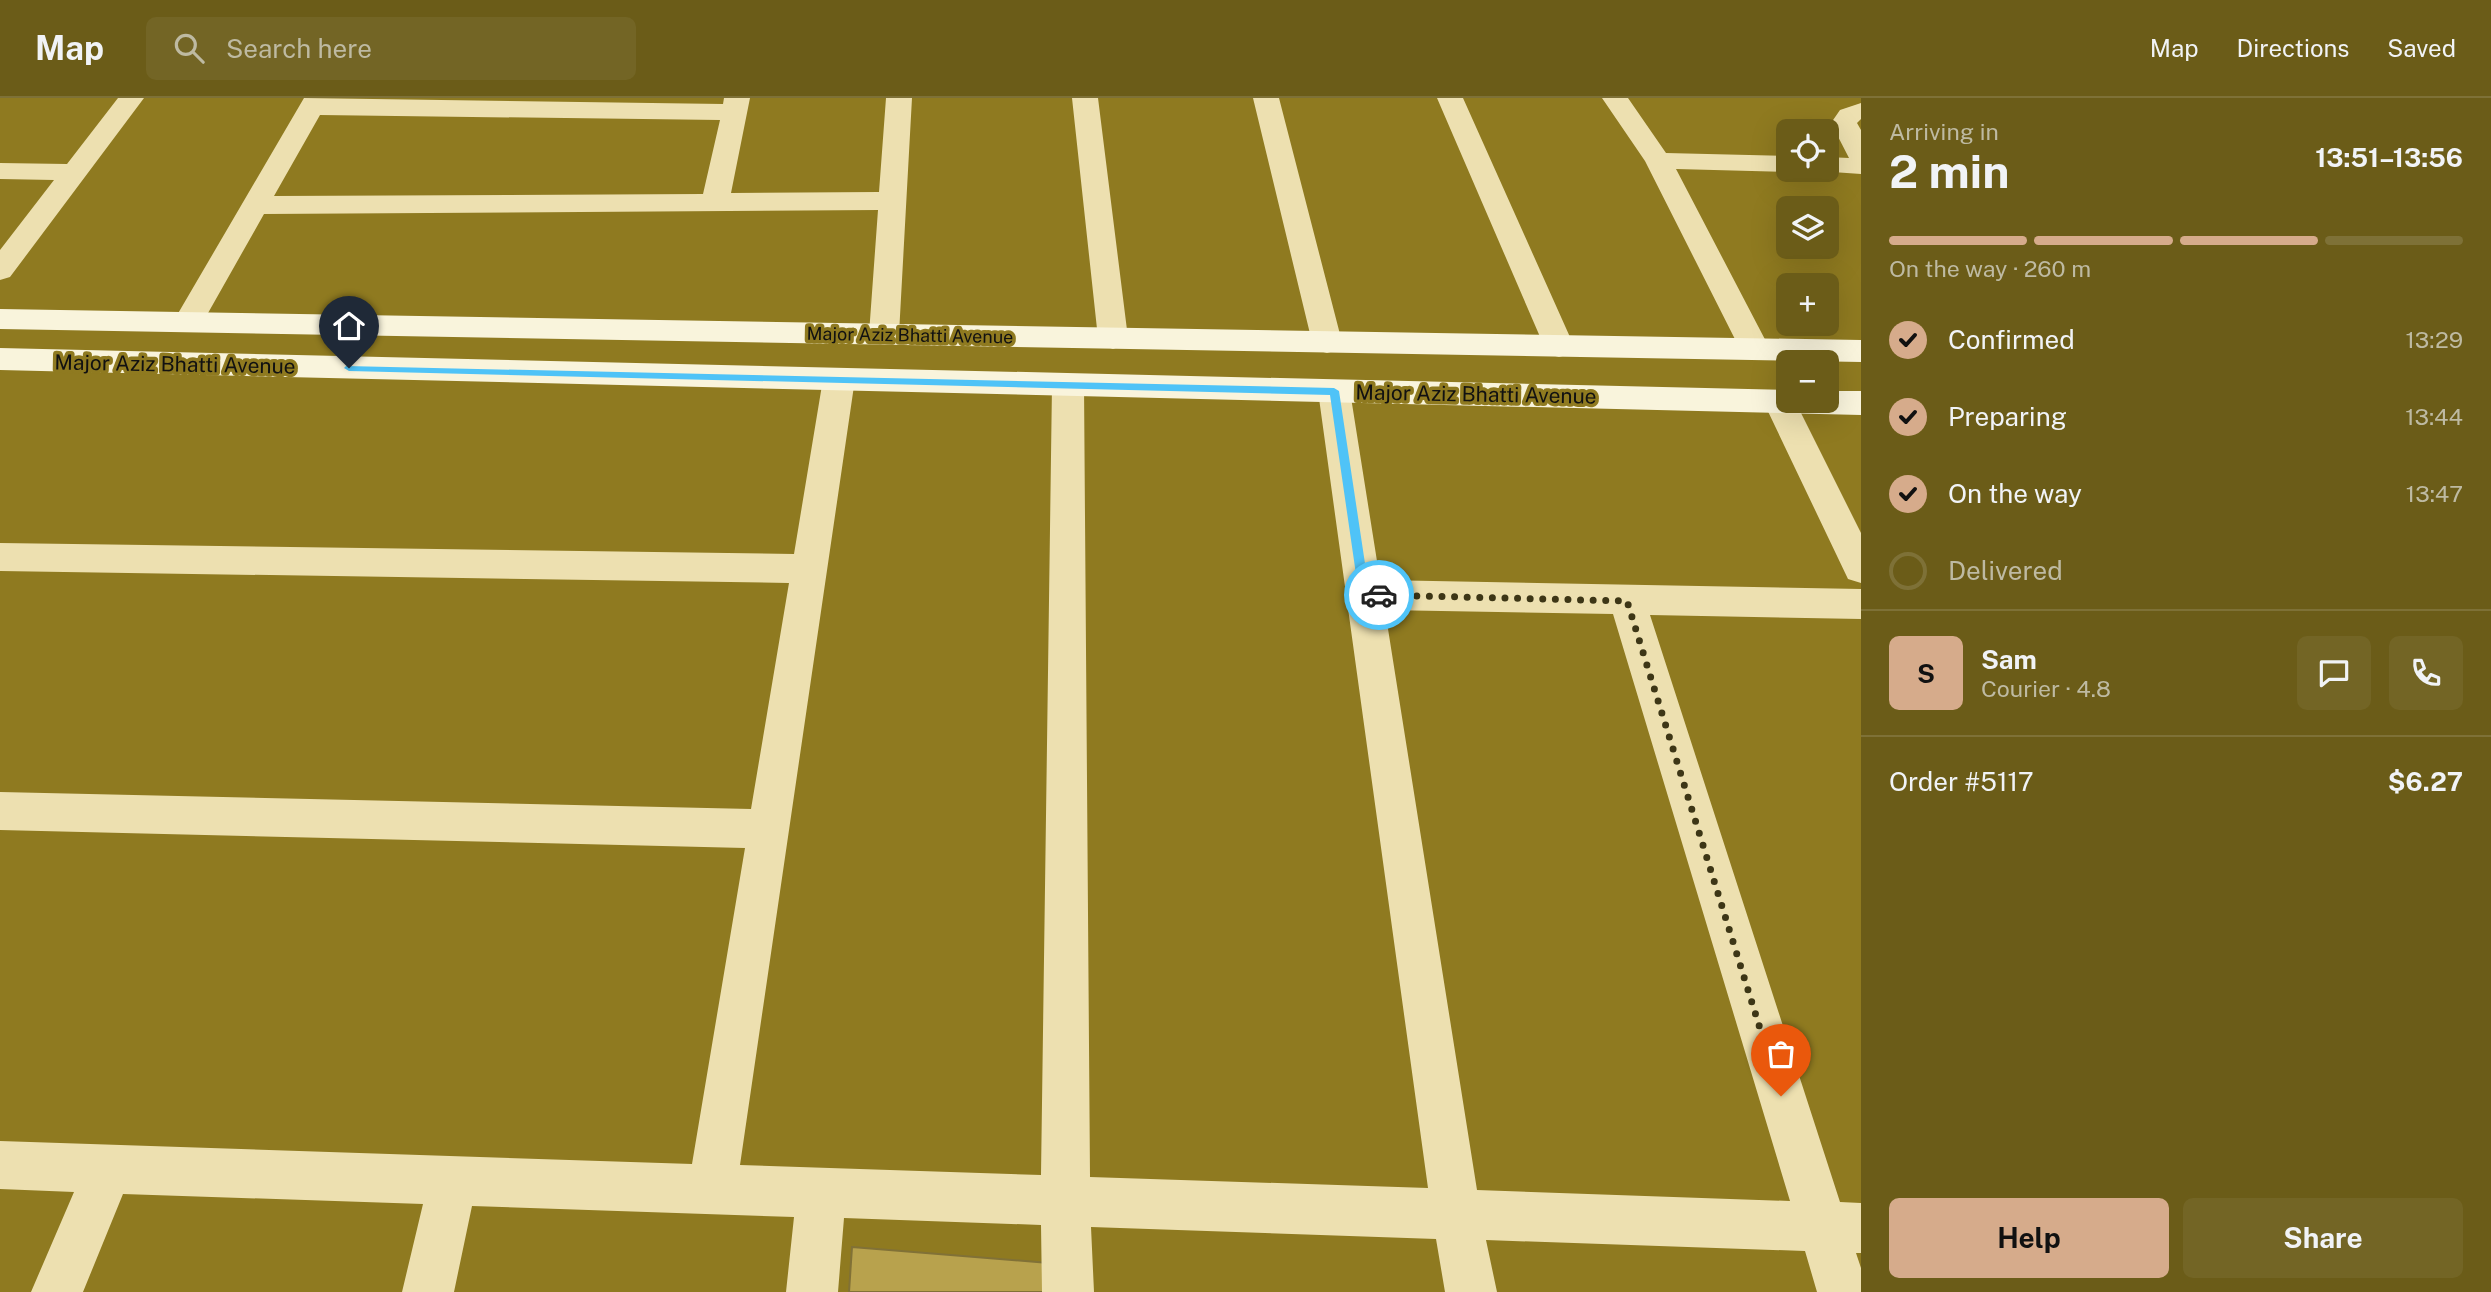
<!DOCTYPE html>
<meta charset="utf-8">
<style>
body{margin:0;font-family:"Public Sans",sans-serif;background:#736525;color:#f1f3f6;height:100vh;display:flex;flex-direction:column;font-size:26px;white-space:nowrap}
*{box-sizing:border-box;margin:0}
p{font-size:23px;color:#bebaa2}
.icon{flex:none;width:38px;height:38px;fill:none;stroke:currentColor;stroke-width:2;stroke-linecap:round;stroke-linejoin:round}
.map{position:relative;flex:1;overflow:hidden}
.panel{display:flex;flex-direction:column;background:#6b5c18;width:630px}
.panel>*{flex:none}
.fabs{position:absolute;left:1776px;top:21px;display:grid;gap:14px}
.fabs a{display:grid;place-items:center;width:63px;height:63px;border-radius:10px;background:#6b5c18;box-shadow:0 7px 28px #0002;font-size:35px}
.pin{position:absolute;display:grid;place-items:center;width:60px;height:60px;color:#fff;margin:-72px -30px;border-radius:50% 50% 50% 0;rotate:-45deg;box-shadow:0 0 7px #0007}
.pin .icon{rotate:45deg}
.courier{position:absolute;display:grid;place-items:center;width:70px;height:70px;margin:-35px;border:5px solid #4fc3f7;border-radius:50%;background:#fff;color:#222;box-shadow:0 2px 9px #0007}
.overview em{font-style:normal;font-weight:700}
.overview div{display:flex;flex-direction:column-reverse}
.overview{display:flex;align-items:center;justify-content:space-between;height:119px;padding:0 28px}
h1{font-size:46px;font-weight:700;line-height:52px}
.bar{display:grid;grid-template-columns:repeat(4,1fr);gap:10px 7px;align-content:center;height:84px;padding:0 28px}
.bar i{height:9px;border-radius:5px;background:#7e7137}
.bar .on{background:#d6ab8b}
.bar p{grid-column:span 4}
.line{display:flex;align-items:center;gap:18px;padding:0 28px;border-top:2px solid #7e7137}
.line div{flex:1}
.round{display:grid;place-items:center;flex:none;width:74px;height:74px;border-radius:10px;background:#736525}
ol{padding:0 28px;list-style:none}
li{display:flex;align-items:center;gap:21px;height:77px}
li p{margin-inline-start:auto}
li .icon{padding:7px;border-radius:50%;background:#d6ab8b;color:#111;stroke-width:4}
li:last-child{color:#bebaa2}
li i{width:38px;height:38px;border:4px solid #7e7137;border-radius:50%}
.primary-button{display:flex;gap:14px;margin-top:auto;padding:14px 28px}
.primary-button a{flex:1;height:80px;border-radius:10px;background:#d6ab8b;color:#111;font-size:28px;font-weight:700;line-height:80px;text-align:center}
.primary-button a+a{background:#736525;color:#f1f3f6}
header{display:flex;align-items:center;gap:42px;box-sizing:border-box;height:98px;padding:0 35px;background:#6b5c18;border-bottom:2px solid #7e7137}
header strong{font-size:33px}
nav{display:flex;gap:38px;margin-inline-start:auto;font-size:24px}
.search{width:490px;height:63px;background:#736525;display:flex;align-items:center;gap:18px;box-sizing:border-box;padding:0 24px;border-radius:10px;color:#bebaa2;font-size:26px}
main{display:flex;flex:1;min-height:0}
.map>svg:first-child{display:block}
</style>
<header>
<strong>Map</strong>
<div class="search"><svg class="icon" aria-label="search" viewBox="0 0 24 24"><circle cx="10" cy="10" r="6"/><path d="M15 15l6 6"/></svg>Search here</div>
<nav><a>Map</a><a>Directions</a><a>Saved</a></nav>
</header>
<main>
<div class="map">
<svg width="1861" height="1194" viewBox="0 0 1861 1194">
<rect width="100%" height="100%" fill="#8f7a20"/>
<!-- building -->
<path fill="#b8a24d" stroke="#817136" stroke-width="2" d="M852,1149L1049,1165L1050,1194H849Z"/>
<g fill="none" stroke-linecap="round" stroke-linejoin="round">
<!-- minor -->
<path fill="#ede0b0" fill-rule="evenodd" d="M118,0H144L10,179L0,182V152L54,82L0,81V65L67,66Z
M304,0L723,6L724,0H750L731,95L879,94L886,0H912L899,236L895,243L884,247L873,243L869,236L878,112L264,116L199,231L188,234L177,231L173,224ZM320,17L720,22L703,96L274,98Z
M1072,0H1098L1128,240L1124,247L1113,251L1102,247L1098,240Z
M1253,0H1279L1342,244L1338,252L1327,255L1316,252L1312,244Z
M1437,0H1463L1574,248L1570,256L1559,259L1548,256L1544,248Z
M1602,0H1628L1666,55L1788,58V72H1797L1788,74L1676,71L1770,251L1766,259L1755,262L1744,259L1645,63Z
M1861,5V21L1857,25L1861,32V76L1818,73L1827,72V59L1849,60L1831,25L1840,12Z
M839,270L850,273L855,281L740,1067L1041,1077L1052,287L1057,279L1068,276L1079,279L1084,287L1090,1079L1428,1090L1318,293L1323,285L1334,282L1345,285L1350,293L1380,482L1861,491V521L1650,517L1840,1104L1861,1105V1155H1856L1861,1170V1194H1817L1805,1153L1486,1142L1497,1194H1445L1436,1141L1091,1129L1094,1194H1042L1041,1127L844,1120L838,1194H786L794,1119L472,1108L454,1194H402L423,1106L123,1096L83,1194H31L74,1094L0,1091V1043L692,1066L745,750L0,732V694L751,711L789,485L0,473V445L794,456L823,281L828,273ZM1385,512L1613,516L1790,1103L1477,1092Z
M1779,291L1788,294V303H1795L1861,435V485L1848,481L1763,303L1768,295Z"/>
<!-- secondary -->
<path fill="#f9f4dc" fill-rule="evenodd" d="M0,211L1861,242V264L0,231Z
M0,250L1788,292V303H1827V293H1861V317L0,272Z"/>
</g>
<!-- route -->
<path fill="#4fc3f7" d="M346,268L1334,290L1339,293L1369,492L1379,493L1385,497L1379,501H1365L1359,497L1330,297L349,273L344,270Z"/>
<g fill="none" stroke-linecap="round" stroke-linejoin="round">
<!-- done -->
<path stroke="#3d3616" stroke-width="7" stroke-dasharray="0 12.6" d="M1379,497L1627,503L1781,998"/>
</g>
<g text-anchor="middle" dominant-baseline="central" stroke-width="7" stroke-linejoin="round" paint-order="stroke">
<!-- far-street labels -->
<g font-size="18" fill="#111" stroke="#8f7a20">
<text transform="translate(910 237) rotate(1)">Major Aziz Bhatti Avenue</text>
</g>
<!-- street labels -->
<g font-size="21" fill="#111" stroke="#8f7a20">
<text transform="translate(175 266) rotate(1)">Major Aziz Bhatti Avenue</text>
<text transform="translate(1476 296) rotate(1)">Major Aziz Bhatti Avenue</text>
</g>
</g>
</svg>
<div class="fabs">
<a><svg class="icon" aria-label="locate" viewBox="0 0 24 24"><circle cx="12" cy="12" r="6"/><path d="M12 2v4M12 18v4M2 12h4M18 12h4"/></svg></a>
<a><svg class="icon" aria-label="layers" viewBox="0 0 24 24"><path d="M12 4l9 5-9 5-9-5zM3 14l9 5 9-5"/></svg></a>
<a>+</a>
<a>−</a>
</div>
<div class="pin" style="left:1781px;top:998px;background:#ea580c"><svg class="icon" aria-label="bag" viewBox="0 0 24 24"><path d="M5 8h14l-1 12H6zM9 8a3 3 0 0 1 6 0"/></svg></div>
<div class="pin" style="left:349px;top:270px;background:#1f2937"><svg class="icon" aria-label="home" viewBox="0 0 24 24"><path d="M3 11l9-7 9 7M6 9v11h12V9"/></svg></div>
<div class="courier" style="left:1379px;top:497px"><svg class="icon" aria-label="car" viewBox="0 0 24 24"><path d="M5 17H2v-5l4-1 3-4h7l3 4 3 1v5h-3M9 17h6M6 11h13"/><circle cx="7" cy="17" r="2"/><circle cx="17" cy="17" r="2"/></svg></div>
</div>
<section class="panel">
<div class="overview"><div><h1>2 min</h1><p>Arriving in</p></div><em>13:51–13:56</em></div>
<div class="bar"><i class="on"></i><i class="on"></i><i class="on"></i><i></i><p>On the way · 260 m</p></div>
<ol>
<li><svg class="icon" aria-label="check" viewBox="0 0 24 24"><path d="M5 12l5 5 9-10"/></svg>Confirmed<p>13:29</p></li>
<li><svg class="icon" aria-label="check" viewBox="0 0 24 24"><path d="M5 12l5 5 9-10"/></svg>Preparing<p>13:44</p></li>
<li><svg class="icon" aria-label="check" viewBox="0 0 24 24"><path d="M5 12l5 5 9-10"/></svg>On the way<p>13:47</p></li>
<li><i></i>Delivered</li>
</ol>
<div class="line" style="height:126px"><b class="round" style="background:#d6ab8b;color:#111">S</b><div><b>Sam</b><p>Courier · 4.8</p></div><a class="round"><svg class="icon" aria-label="chat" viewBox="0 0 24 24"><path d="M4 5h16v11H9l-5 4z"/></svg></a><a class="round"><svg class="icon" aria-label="phone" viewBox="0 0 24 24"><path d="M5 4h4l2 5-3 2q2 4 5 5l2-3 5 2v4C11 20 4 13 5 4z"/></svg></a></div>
<div class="line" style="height:91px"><div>Order #5117</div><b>$6.27</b></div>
<div class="primary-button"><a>Help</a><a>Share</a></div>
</section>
</main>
